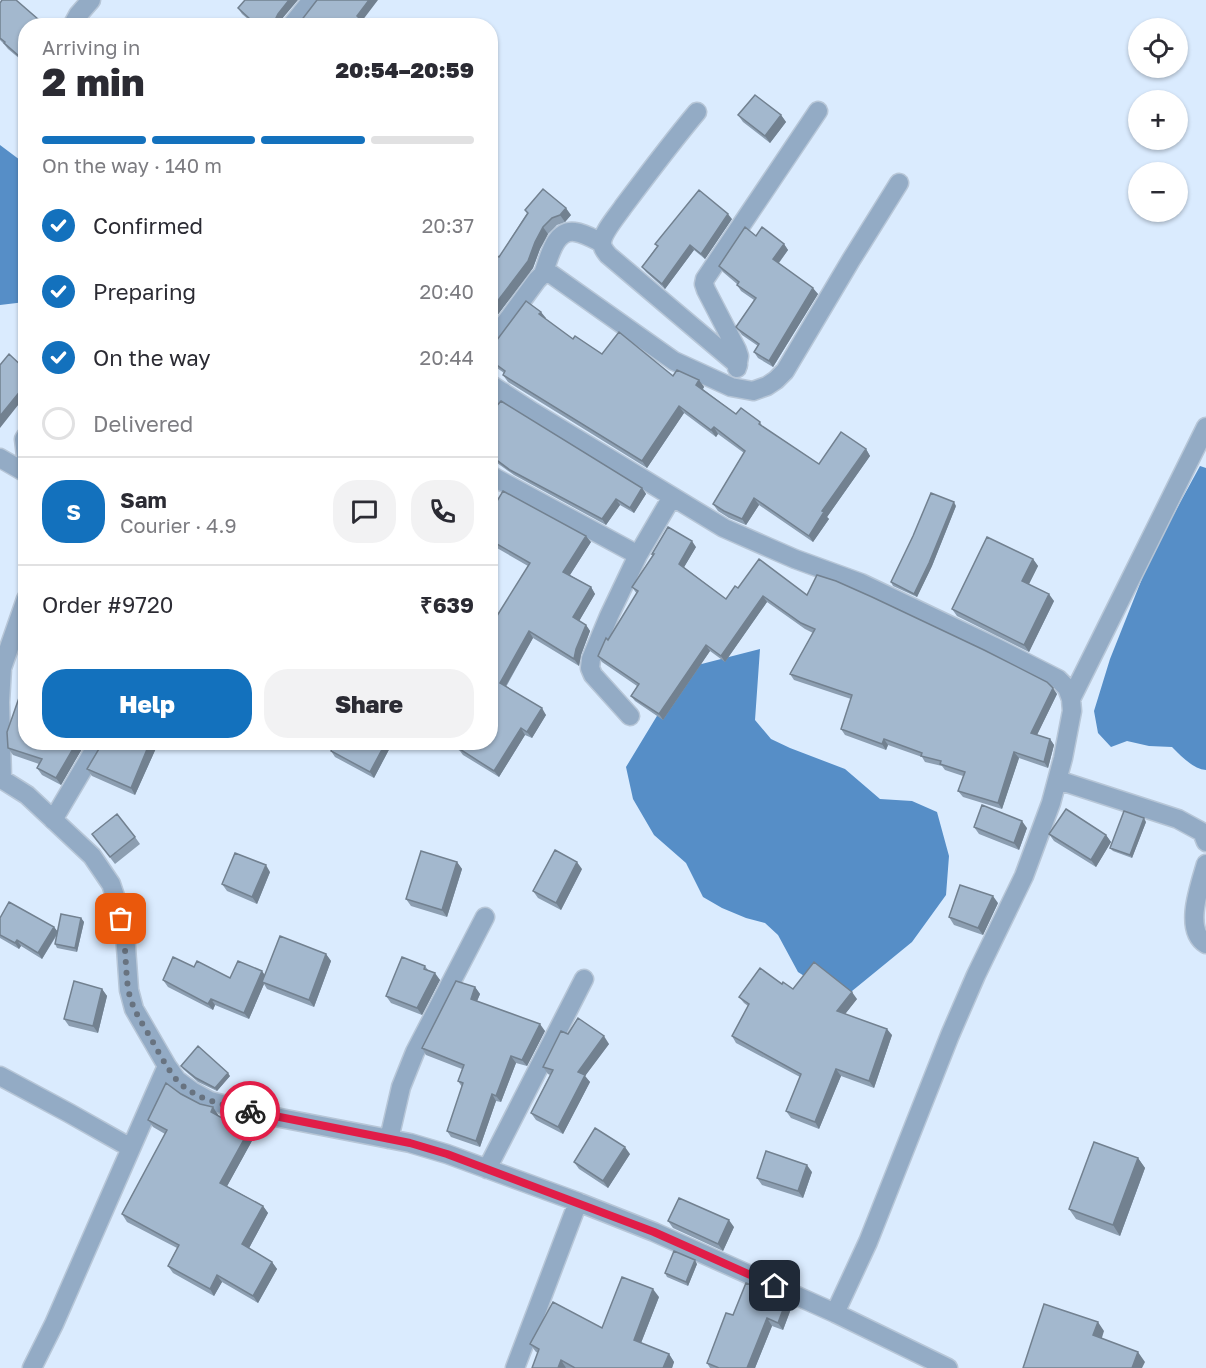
<!DOCTYPE html>
<meta charset="utf-8">
<style>
body{margin:0;font-family:"Golos Text",sans-serif;background:#f2f2f3;color:#2b2b33;height:100vh;display:flex;flex-direction:column;font-size:22px;white-space:nowrap}
*{box-sizing:border-box;margin:0}
p{font-size:20px;color:#7c7c81}
.icon{flex:none;width:33px;height:33px;fill:none;stroke:currentColor;stroke-width:2;stroke-linecap:round;stroke-linejoin:round}
.map{position:relative;flex:1;overflow:hidden}
.side{position:absolute;left:18px;top:18px;width:480px;height:732px;display:flex;flex-direction:column;background:#fff;border-radius:24px;box-shadow:0 2px 4px #0004}
.side>*{flex:none}
.buttons{position:absolute;left:1128px;top:18px;display:grid;gap:12px}
.buttons a{display:grid;place-items:center;width:60px;height:60px;border-radius:50%;background:#fff;box-shadow:0 2px 4px #0004;font-size:30px}
.pin{position:absolute;display:grid;place-items:center;width:51px;height:51px;color:#fff;margin:-26px;border-radius:12px;box-shadow:0 3px 9px #0006}
.courier{position:absolute;display:grid;place-items:center;width:60px;height:60px;margin:-30px;border:4px solid #e11d48;border-radius:50%;background:#fff;color:#222;box-shadow:0 2px 8px #0007}
.summary em{font-style:normal;font-weight:800}
.summary div{display:flex;flex-direction:column-reverse}
.summary{display:flex;align-items:center;justify-content:space-between;height:102px;padding:0 24px}
h1{font-size:39px;font-weight:800;line-height:45px}
.bar{display:grid;grid-template-columns:repeat(4,1fr);gap:9px 6px;align-content:center;height:72px;padding:0 24px}
.bar i{height:8px;border-radius:4px;background:#e1e1e2}
.bar .on{background:#1371bd}
.bar p{grid-column:span 4}
.line{display:flex;align-items:center;gap:15px;padding:0 24px;border-top:2px solid #e1e1e2}
.line div{flex:1}
.round{display:grid;place-items:center;flex:none;width:63px;height:63px;border-radius:24px;background:#f2f2f3}
ol{padding:0 24px;list-style:none}
li{display:flex;align-items:center;gap:18px;height:66px}
li p{margin-inline-start:auto}
li .icon{padding:6px;border-radius:50%;background:#1371bd;color:#fff;stroke-width:4}
li:last-child{color:#7c7c81}
li i{width:33px;height:33px;border:3px solid #e1e1e2;border-radius:50%}
.button{display:flex;gap:12px;margin-top:auto;padding:12px 24px}
.button a{flex:1;height:69px;border-radius:24px;background:#1371bd;color:#fff;font-size:24px;font-weight:800;line-height:69px;text-align:center}
.button a+a{background:#f2f2f3;color:#2b2b33}
.map>svg:first-child{display:block}
</style>
<div class="map">
<svg width="1206" height="1368" viewBox="0 0 1206 1368">
<rect width="100%" height="100%" fill="#daebfe"/>
<!-- water -->
<path fill="#568ec7" d="M0,145L20,160V171L26,179L25,302L0,305Z
M1200,466L1206,468V770C1193,769 1181,756 1172,747L1149,746L1127,741L1111,747L1098,733L1094,711L1110,659L1151,556Z
M760,649L755,720L771,739L790,748L845,769L880,799L912,801L937,812L949,856L946,895L912,942L841,1000L798,972L778,935L765,923L746,918L722,908L703,897L686,863L654,835L633,799L626,767L686,668Z"/>
<g fill="none" stroke-linecap="round" stroke-linejoin="round">
<!-- minor casing -->
<g stroke="#b7c6d7" stroke-width="21">
<path id="minor" d="M72,26L78,15L91,0
M291,26L312,0
M697,112C671,143 647,175 623,207C617,216 602,233 602,243C602,248 605,251 608,255L738,365
M543,274C549,259 554,229 575,232C584,233 594,239 602,243
M490,344L537,280L543,274H551L674,361L731,387L753,391L767,386L776,380L785,371L851,260L899,183
M737,368L739,356L737,350L706,290L704,284L705,279L818,111
M490,384L533,412L724,528L795,559L861,583L993,646L1058,679L1067,688L1071,699L1072,711L1063,758L1051,803L1024,876L976,975L950,1035L868,1242L835,1313
M490,407L503,392
M26,436L24,439L26,456
M0,458L26,473
M490,475L638,555
M1071,699L1206,427
M630,716L593,675L590,668L591,659L609,616L638,555L672,497
M0,778L27,795L92,856L111,884L118,905L125,933L129,990L134,1009L167,1066L177,1080L192,1091L210,1101L265,1115L410,1143L447,1154L578,1202L654,1232L835,1313L948,1368
M2,779L0,702L2,668L26,599
M1058,780L1178,819L1202,832L1206,842
M53,820L99,742
M1206,864C1200,885 1183,930 1206,944
M0,1076L69,1113L131,1148
M389,1139L401,1087L415,1052L485,917
M487,1169L584,979
M32,1368L54,1324L167,1066
M515,1368L578,1202"/>
</g>
<!-- minor -->
<use href="#minor" stroke="#93abc5" stroke-width="18"/>
</g>
<!-- wall -->
<path fill="#8c9eb1" d="M0,3L26,26V64L8,49L4,44L0,40Z
M238,8L282,19L280,26H244L249,20L242,14Z
M738,115H781L786,122L770,143L743,122Z
M525,210L571,215L565,222L557,225L548,234L540,249L533,268L490,325V252L499,257L527,213Z
M732,219L705,259L694,250L665,289L646,272L642,267L657,246L655,244Z
M756,236L784,244L788,250L779,263L818,294L773,367L758,358L754,352L758,346L742,335L736,327L754,300L741,291L737,285V284L723,272L719,266Z
M546,318L545,319L573,339L602,354L673,376L699,380L704,387L703,389L736,414L760,422L763,427L819,464L866,449L870,456L827,517L829,519L813,542L759,505L746,525L729,518L718,511L713,504L744,453L718,434L716,437L684,413L647,468L508,382L503,375L504,373L490,363V347Z
M490,410L642,488L646,494L634,513L620,505L606,525L514,475L490,458Z
M956,506L932,566L917,597L893,586L891,582Z
M490,513L591,542L570,575L591,587L595,594L579,621L586,625L590,631L581,655L579,666L533,638L506,687L546,715L532,738L525,735L499,777L463,755L460,751L446,742H490L528,566L490,544Z
M696,547L684,567L726,599L738,588L807,595L1057,694L1037,735L1050,739L1054,745L1048,768L1019,758L1002,809L963,797L958,791L963,776L945,770L942,766L925,762L922,757L888,745L886,750L845,735L841,729L851,699L794,680L790,674L813,633L805,629L767,602L725,662L710,651L663,720L635,701L631,696L637,686L602,662L598,656L637,594L632,587L653,555L652,554Z
M1033,559L1038,566L1029,584L1054,601L1029,652L957,616L952,609Z
M26,742H86L61,785L42,775L37,768L39,764L13,755L8,748Z
M103,742H169L166,750L157,746L135,795L92,776L87,769Z
M335,742H393L374,778L335,757L331,751Z
M1146,822L1132,858L1113,851L1110,848Z
M974,827L1027,828L1019,850L979,834Z
M92,834L135,837L140,844L115,864Z
M1049,834L1106,835L1111,842L1096,867L1054,841Z
M457,862L462,869L447,917L411,906L406,899Z
M582,869L561,910L538,898L533,891Z
M270,872L257,904L227,891L222,884Z
M998,903L983,935L954,925L949,917Z
M0,918L54,927L57,931L81,918L84,922L77,952L57,948L55,944L57,935L42,959L21,946L19,949L0,938Z
M326,954L331,961L314,1007L267,989L264,984L249,1019L215,1005L213,1010L168,987L163,980L194,967L230,978L262,971L264,975Z
M425,966L428,970L440,980L422,1015L391,1003L386,996Z
M782,984L793,989L857,999L845,1014L892,1035L874,1088L841,1076L819,1129L791,1118L786,1111L800,1077L736,1043L732,1036L748,1006L744,1003L739,997Z
M475,987L480,994L477,1001L545,1031L527,1066L516,1063L501,1102L496,1101L480,1147L451,1137L447,1131L462,1087L458,1081L462,1069L426,1055L422,1048Z
M102,989L107,996L98,1033L69,1026L64,1019Z
M568,1034L609,1044L585,1076L590,1082L563,1134L536,1120L531,1113L550,1075L548,1074L543,1067Z
M181,1066L230,1076L217,1091L198,1082L183,1069Z
M181,1094L200,1104L213,1107L218,1115H217L248,1132L253,1139L227,1186L263,1206L268,1213L249,1248L272,1262L277,1269L258,1303L222,1282L214,1296L173,1273L168,1266L177,1248L127,1222L122,1214L165,1134L153,1127L148,1120Z
M630,1154L608,1188L579,1169L574,1162Z
M1138,1158L1145,1168L1120,1236L1076,1219L1069,1209Z
M812,1172L803,1198L762,1185L757,1178Z
M668,1221L734,1227L723,1251L673,1228Z
M697,1264L688,1286L667,1277L665,1273Z
M659,1297L641,1343L669,1354L674,1362L672,1368H532L538,1353L536,1352L530,1344L602,1328Z
M792,1306L783,1330L772,1326L755,1368H710L707,1363L733,1315Z"/>
<!-- shaded-wall -->
<path fill="#728190" d="M289,0H298L282,19L280,26H278L276,24V18L278,14Z
M369,0H378L362,21L365,26H357V16Z
M781,115L786,122L770,143L765,136Z
M566,208L571,215L565,222L560,215Z
M728,214L732,219L705,259L701,254Z
M543,227L548,234L540,249L533,268L490,325V311L535,242Z
M784,244L788,250L777,265L773,259Z
M690,245L694,250L665,289L662,284Z
M813,288L818,294L773,367L769,361Z
M541,312L546,318L544,321L539,314Z
M699,380L704,387L701,392L696,385Z
M26,384V395L0,428V416Z
M679,406L684,413L647,468L642,461Z
M714,427L718,434L716,437L711,430Z
M866,449L870,456L827,517L829,519L813,542L809,536L822,511Z
M642,488L646,494L634,513L630,508Z
M754,498L759,505L746,525L742,519Z
M616,499L620,505L606,525L602,519Z
M954,502L956,506L932,566L917,597L914,594Z
M586,536L591,542L568,578L563,572Z
M692,541L696,547L683,569L679,564Z
M1033,559L1038,566L1027,588L1022,581Z
M591,587L595,594L578,623L573,617Z
M1049,594L1054,601L1029,652L1024,645Z
M763,596L767,602L725,662L721,656Z
M586,625L590,631L581,655L579,666L574,659L576,649Z
M529,631L533,638L504,689L500,683Z
M706,645L710,651L663,720L659,714Z
M1053,688L1057,694L1035,739L1031,733Z
M542,708L546,715L532,738L527,732Z
M521,728L525,735L499,777L494,771Z
M884,739L888,745L886,750L882,744Z
M1050,739L1054,745L1048,768L1044,762Z
M77,742H86L61,785L56,778Z
M150,742H154L157,746L135,795L131,788Z
M162,742H169L166,750L161,743Z
M386,742H393L374,778L370,772Z
M1014,752L1019,758L1002,809L998,803Z
M1144,818L1146,822L1132,858L1130,855Z
M1022,821L1027,828L1019,850L1014,843Z
M1106,835L1111,842L1096,867L1091,860Z
M457,862L462,869L447,917L442,910Z
M577,862L582,869L561,910L556,903Z
M266,865L270,872L257,904L252,897Z
M993,896L998,903L983,935L978,928Z
M81,918L84,922L77,952L75,948Z
M54,927L58,932L42,959L38,953Z
M17,940L21,946L19,949L15,943Z
M326,954L331,961L314,1007L309,1000Z
M262,971L267,978L262,982L264,984L249,1019L244,1013Z
M435,973L440,980L422,1015L417,1008Z
M475,987L480,994L475,1006L471,999Z
M102,989L107,996L98,1033L93,1026Z
M852,992L857,999L842,1018L837,1011Z
M211,999L215,1005L213,1010L208,1004Z
M540,1024L545,1031L527,1066L522,1060Z
M887,1029L892,1035L874,1088L869,1081Z
M604,1036L609,1044L585,1076L590,1082L563,1134L558,1127L578,1072Z
M511,1056L516,1063L501,1102L496,1096Z
M836,1069L841,1076L819,1129L815,1122Z
M228,1073L230,1076L217,1091L215,1088Z
M492,1094L496,1101L480,1147L476,1141Z
M213,1107L218,1115L215,1119L211,1112Z
M248,1132L253,1139L225,1190L220,1183Z
M625,1147L630,1154L608,1188L603,1181Z
M1138,1158L1145,1168L1120,1236L1113,1225Z
M807,1165L812,1172L803,1198L798,1191Z
M263,1206L268,1213L247,1252L242,1244Z
M729,1220L734,1227L723,1251L718,1244Z
M695,1260L697,1264L688,1286L686,1282Z
M272,1262L277,1269L258,1303L253,1296Z
M217,1275L222,1282L214,1296L210,1289Z
M653,1289L659,1297L639,1348L634,1340Z
M787,1299L792,1306L783,1330L778,1323Z
M767,1318L772,1326L755,1368H747Z
M1098,1322L1104,1331L1100,1344L1093,1335Z
M1138,1352L1145,1362L1142,1368H1132Z
M669,1354L674,1362L672,1368H663Z
M561,1360L566,1368H558Z"/>
<!-- building -->
<path fill="#a3b8ce" stroke="#728190" stroke-width="1.5" d="M2,0H16L46,26H26V62L4,43L5,42L0,38V3Z
M245,0H289L278,14L276,18V24L278,26H244L250,19L238,8Z
M317,0H369L357,16L361,20L357,26H336L333,24L332,26H297Z
M755,95L781,115L765,136L738,115Z
M543,189L566,208L560,215L552,218L543,227L535,242L528,261L490,311V252L499,257L528,213L525,210Z
M699,190L728,214L701,254L690,245L662,284L642,267L658,246L655,244Z
M745,227L756,236L762,227L784,244L773,259L813,288L769,361L754,352L759,344L738,329L736,327L756,298L737,285L739,282L719,266Z
M526,301L541,312L539,314L573,339L575,336L602,354L619,332L673,376L677,370L699,380L696,385L736,414L741,408L760,422L759,424L819,464L841,432L866,449L822,511L824,512L809,536L754,498L742,519L724,511L713,504L745,451L714,427L711,430L679,406L642,461L503,375L505,371L490,360V347L494,344Z
M9,354L26,370V384L0,416V365Z
M501,401L642,488L630,508L616,499L602,519L510,470L490,455V410L494,409Z
M503,491L586,536L563,572L591,587L573,617L586,625L576,649L574,659L529,631L500,683L542,708L527,732L521,728L494,771L458,748L459,746L453,742H490V627L530,563L490,540V513Z
M931,493L954,502L929,563L914,594L891,582L913,536Z
M668,527L692,541L679,564L726,599L735,586L738,588L759,559L807,595L817,575L836,581L872,597L984,650L1047,682L1053,688L1031,733L1050,739L1044,762L1014,752L998,803L958,791L965,772L940,764L941,761L921,756L922,753L884,739L882,744L841,729L852,695L790,674L815,629L801,623L763,596L721,656L706,645L659,714L631,696L639,684L598,656L606,638L608,640L638,591L632,587L654,554H652Z
M987,537L1033,559L1022,581L1049,594L1024,645L952,609Z
M26,635V647L23,646Z
M20,695L26,697V742H77L56,778L37,768L42,759L8,748L7,732Z
M103,742H150L131,788L87,769Z
M335,742H386L370,772L331,751Z
M982,805L1022,821L1014,843L974,827Z
M1066,809L1106,835L1091,860L1049,834Z
M1124,811L1144,818L1130,855L1110,848Z
M117,814L135,837L110,857L92,834Z
M555,850L577,862L556,903L533,891Z
M421,851L457,862L442,910L406,899Z
M235,853L266,865L252,897L222,884Z
M960,885L993,896L978,928L949,917Z
M9,902L54,927L38,953L17,940L15,943L0,935V918Z
M61,914L81,918L75,948L55,944Z
M280,936L326,954L309,1000L262,982Z
M173,957L194,967L197,961L230,978L238,961L262,971L244,1013L211,999L208,1004L163,980Z
M402,957L425,966L424,969L435,973L417,1008L386,996Z
M814,962L852,992L837,1011L887,1029L869,1081L836,1069L815,1122L786,1111L801,1074L732,1036L749,1004L739,997L760,968L782,984L783,982L793,989Z
M74,981L102,989L93,1026L64,1019Z
M456,981L475,987L471,999L540,1024L522,1060L511,1056L496,1096L492,1094L476,1141L447,1131L463,1083L458,1081L464,1065L422,1048Z
M578,1018L604,1036L578,1072L585,1075L558,1127L531,1113L553,1070L543,1067L561,1031L568,1034Z
M198,1046L228,1073L215,1088L196,1078L181,1066Z
M166,1083L181,1094L200,1104L213,1107L211,1112L248,1132L220,1183L263,1206L242,1244L272,1262L253,1296L217,1275L210,1289L168,1266L179,1245L122,1214L167,1130L148,1120Z
M595,1128L625,1147L603,1181L574,1162Z
M1094,1142L1138,1158L1113,1225L1069,1209Z
M766,1151L807,1165L798,1191L757,1178Z
M679,1198L729,1220L718,1244L668,1221Z
M674,1251L695,1260L686,1282L665,1273Z
M622,1277L653,1289L634,1340L669,1354L663,1368H575L561,1360L558,1368H532L539,1349L530,1344L553,1302L602,1328Z
M746,1283L787,1299L778,1323L767,1318L747,1368H719L707,1363L726,1313L733,1315Z
M1044,1304L1098,1322L1093,1335L1138,1352L1132,1368H1023Z"/>
<g fill="none" stroke-linecap="round" stroke-linejoin="round">
<!-- done -->
<path stroke="#687380" stroke-width="6" stroke-dasharray="0 10.8" d="M121,919C126,942 125,965 128,988C131,1006 140,1020 149,1035C157,1049 165,1065 175,1078C193,1100 225,1105 250,1111"/>
<!-- route -->
<path stroke="#e11d48" stroke-width="8" d="M250,1111L410,1143L447,1154L654,1232L775,1286"/>
</g>
</svg>
<div class="buttons">
<a><svg class="icon" aria-label="locate" viewBox="0 0 24 24"><circle cx="12" cy="12" r="6"/><path d="M12 2v4M12 18v4M2 12h4M18 12h4"/></svg></a>
<a>+</a>
<a>−</a>
</div>
<div class="pin" style="left:121px;top:919px;background:#ea580c"><svg class="icon" aria-label="bag" viewBox="0 0 24 24"><path d="M5 8h14l-1 12H6zM9 8a3 3 0 0 1 6 0"/></svg></div>
<div class="pin" style="left:775px;top:1286px;background:#1f2937"><svg class="icon" aria-label="home" viewBox="0 0 24 24"><path d="M3 11l9-7 9 7M6 9v11h12V9"/></svg></div>
<div class="courier" style="left:250px;top:1111px"><svg class="icon" aria-label="bike" viewBox="0 0 24 24"><circle cx="6" cy="16" r="4"/><circle cx="18" cy="16" r="4"/><path d="M6 16l4-8h5l3 8M10 8l3 8H6M13 5h3"/></svg></div>
<section class="side">
<div class="summary"><div><h1>2 min</h1><p>Arriving in</p></div><em>20:54–20:59</em></div>
<div class="bar"><i class="on"></i><i class="on"></i><i class="on"></i><i></i><p>On the way · 140 m</p></div>
<ol>
<li><svg class="icon" aria-label="check" viewBox="0 0 24 24"><path d="M5 12l5 5 9-10"/></svg>Confirmed<p>20:37</p></li>
<li><svg class="icon" aria-label="check" viewBox="0 0 24 24"><path d="M5 12l5 5 9-10"/></svg>Preparing<p>20:40</p></li>
<li><svg class="icon" aria-label="check" viewBox="0 0 24 24"><path d="M5 12l5 5 9-10"/></svg>On the way<p>20:44</p></li>
<li><i></i>Delivered</li>
</ol>
<div class="line" style="height:108px"><b class="round" style="background:#1371bd;color:#fff">S</b><div><b>Sam</b><p>Courier · 4.9</p></div><a class="round"><svg class="icon" aria-label="chat" viewBox="0 0 24 24"><path d="M4 5h16v11H9l-5 4z"/></svg></a><a class="round"><svg class="icon" aria-label="phone" viewBox="0 0 24 24"><path d="M5 4h4l2 5-3 2q2 4 5 5l2-3 5 2v4C11 20 4 13 5 4z"/></svg></a></div>
<div class="line" style="height:78px"><div>Order #9720</div><b>₹639</b></div>
<div class="button"><a>Help</a><a>Share</a></div>
</section>
</div>
